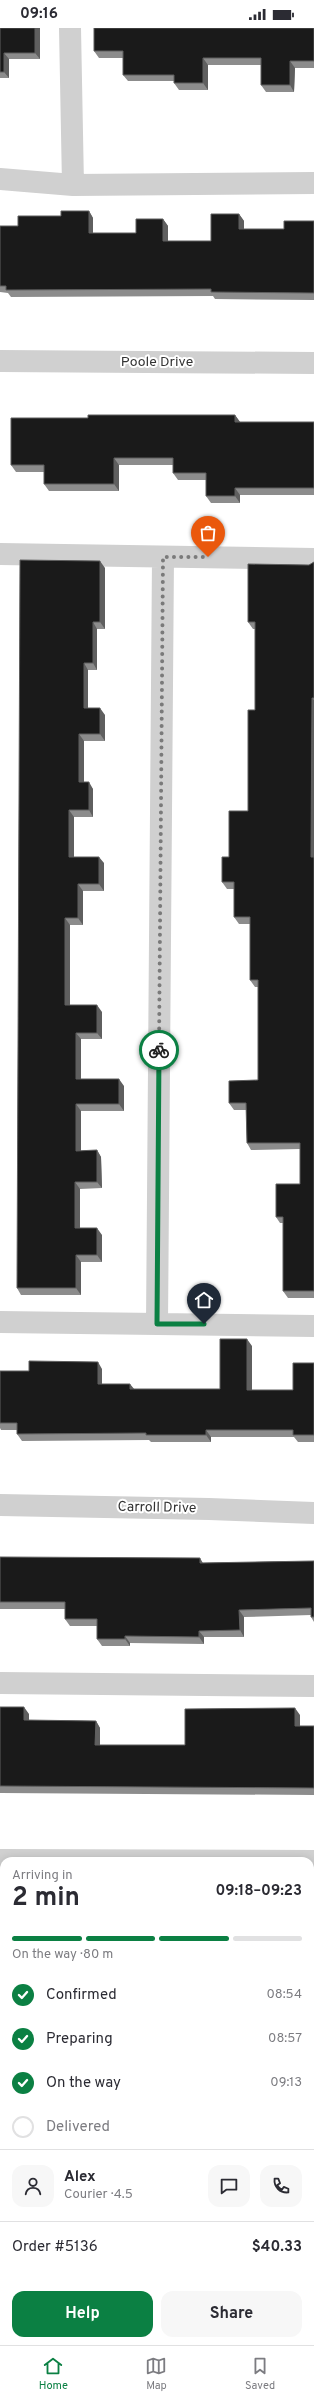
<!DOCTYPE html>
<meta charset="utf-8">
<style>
body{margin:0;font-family:Overpass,sans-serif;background:#f7f7f7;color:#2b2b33;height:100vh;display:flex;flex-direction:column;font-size:15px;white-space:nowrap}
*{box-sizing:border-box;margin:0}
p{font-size:13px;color:#7c7c81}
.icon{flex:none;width:22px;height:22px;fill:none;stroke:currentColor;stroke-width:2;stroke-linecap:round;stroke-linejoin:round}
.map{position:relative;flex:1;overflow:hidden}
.drawer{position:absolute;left:0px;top:1829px;width:314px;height:488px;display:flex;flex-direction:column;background:#fff;border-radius:12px 12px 0 0;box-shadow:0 2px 10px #0003}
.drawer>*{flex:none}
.pin{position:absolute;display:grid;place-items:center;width:34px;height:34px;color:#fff;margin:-41px -17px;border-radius:50% 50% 50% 0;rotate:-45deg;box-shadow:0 0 4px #0007}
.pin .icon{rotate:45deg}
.courier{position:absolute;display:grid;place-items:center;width:40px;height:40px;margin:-20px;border:3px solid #0b8043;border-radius:50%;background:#fff;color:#222;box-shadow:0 1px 5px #0007}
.headline em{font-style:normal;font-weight:700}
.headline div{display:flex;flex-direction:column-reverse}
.headline{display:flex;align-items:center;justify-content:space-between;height:68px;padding:0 12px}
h1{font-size:26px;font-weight:700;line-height:30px}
.bar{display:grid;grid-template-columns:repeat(4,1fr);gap:6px 4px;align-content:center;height:48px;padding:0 12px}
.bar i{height:5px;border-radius:3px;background:#e1e1e2}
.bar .active{background:#0b8043}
.bar p{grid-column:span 4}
.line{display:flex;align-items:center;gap:10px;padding:0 12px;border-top:1px solid #e1e1e2}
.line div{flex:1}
.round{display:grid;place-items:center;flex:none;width:42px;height:42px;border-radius:12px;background:#f7f7f7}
ol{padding:0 12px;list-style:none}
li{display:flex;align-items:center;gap:12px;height:44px}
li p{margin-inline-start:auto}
li .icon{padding:4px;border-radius:50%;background:#0b8043;color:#fff;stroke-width:4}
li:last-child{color:#7c7c81}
li i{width:22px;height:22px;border:2px solid #e1e1e2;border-radius:50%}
.button{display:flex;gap:8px;margin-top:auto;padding:8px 12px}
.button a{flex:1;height:46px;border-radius:12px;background:#0b8043;color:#fff;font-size:16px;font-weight:700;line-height:46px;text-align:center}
.button a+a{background:#f7f7f7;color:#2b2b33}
.status{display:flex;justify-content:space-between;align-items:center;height:28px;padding:0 20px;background:#fff;direction:ltr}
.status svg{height:11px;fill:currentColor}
.tabs{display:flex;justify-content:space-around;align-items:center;height:56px;border-top:1px solid #e1e1e2;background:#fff;font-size:11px;color:#7c7c81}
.tabs a{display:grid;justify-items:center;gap:2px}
.tabs .active{color:#0b8043}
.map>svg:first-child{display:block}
</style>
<div class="status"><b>09:16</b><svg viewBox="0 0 49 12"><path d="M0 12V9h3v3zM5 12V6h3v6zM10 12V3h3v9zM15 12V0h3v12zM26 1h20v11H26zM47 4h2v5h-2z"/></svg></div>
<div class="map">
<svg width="314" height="2317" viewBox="0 0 314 2317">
<rect width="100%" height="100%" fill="#fff"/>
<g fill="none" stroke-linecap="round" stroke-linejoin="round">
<!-- minor -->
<path stroke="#d0d0d0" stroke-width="22" d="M70,0L73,157
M0,151L73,157L314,155
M0,333L314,335
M0,526L314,531
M0,1294L314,1298
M157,1296L163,529
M0,1477L209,1481L314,1485
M0,1655L314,1658
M0,1832L314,1833
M0,2008H4
M310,2062L314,2063
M0,2142L4,2144
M279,2313L285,2317"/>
</g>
<!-- wall -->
<path fill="#8c8c8c" d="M0,0H40V31H9V50H0Z
M314,0V40H295L294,64H266L261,57V37H208V62H179L174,55V53H128L123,47V30H99L94,23Z
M89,183L93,190V205H136L163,191L168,198V213H211L239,186L244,193V201H284L314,193V272L215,271L213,268L11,269L8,265L0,264V198H18L61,188Z
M235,387L240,394H314V467H240V475H211L206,468V452H178L173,445V437H119V463H49L44,456V444H16L11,437L88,390Z
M20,532L105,540V601H97V642H88V680L105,687V713H84V754L93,761V789H74V829L104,835V863H83V897H70V977L102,984V1011H81V1051L124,1058V1083H81V1123L97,1122L101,1129L102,1160L80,1161V1200L102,1207V1234H81V1267H21L17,1260Z
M314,534V1270H288L283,1263V1195H280L276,1189L300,1156V1121L251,1122L247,1115L246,1082H234L229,1075L258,1052V959H255L250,952V896H239L234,889V861H227L222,854L229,829L248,783L255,682V601H253L248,594L309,537Z
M252,1318V1362H293L314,1335V1414H298L294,1409H211V1414H151L149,1412L22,1413L17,1406V1402H1L0,1400V1343H29L102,1341V1356L134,1361H220Z
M0,1529L203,1535L314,1533V1594L311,1589V1587L244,1589V1609H204V1616L130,1615V1618H102L97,1611V1598H70L65,1591V1581H0Z
M0,1679L29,1686V1692L96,1693L100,1700V1717H185L300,1687V1698H314V1767L0,1765Z
M310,1884L314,1885V1973H310Z
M0,1885H4V1950H0Z
M0,2210L4,2213V2286L0,2283Z
M13,2313H41L38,2317H19Z
M47,2313H173L180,2317H53Z"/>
<!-- shaded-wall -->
<path fill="#5f5f5f" d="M35,0H40V31L35,25Z
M4,25L9,31V50L4,44Z
M203,30L208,37V62L203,55Z
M290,33L295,40L294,64L290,57Z
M89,183L93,190V211L89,205Z
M239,186L244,193V207L239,201Z
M163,191L168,198V220L163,213Z
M235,387L240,394H235Z
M114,430L119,437V463L114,456Z
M235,460L240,467V475L235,468Z
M100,533L105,540V601L100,594Z
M93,594L97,601V642L93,635Z
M84,635L88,642V687L84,680Z
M312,670L314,672V833L311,829Z
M100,680L105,687V713L100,706Z
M79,706L84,713V761L79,754Z
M89,754L93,761V789L89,782Z
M69,782L74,789V835L69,829Z
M99,829L104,835V863L99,856Z
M78,856L83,863V897L78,890Z
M65,890L70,897V984L65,977Z
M97,977L102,984V1011L97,1005Z
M76,1005L81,1011V1058L76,1051Z
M119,1051L124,1058V1083L119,1076Z
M76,1076L81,1083V1129L76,1123Z
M97,1122L101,1129L102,1160L97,1154Z
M75,1154L80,1161V1207L75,1200Z
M97,1200L102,1207V1234L97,1227Z
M76,1227L81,1234V1267L76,1260Z
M247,1311L252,1318V1369L247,1362Z
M98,1334L102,1341V1362L98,1356Z
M130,1356L135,1362L130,1361Z
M206,1402L211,1409V1414L206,1407Z
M200,1530L204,1537L200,1535Z
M239,1582L244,1589V1609L240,1602Z
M199,1603L204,1609V1616L199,1609Z
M125,1608L130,1615V1618L125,1611Z
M24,1679L29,1686V1698L24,1692Z
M295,1680L300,1687V1705L295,1698Z
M96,1693L100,1700V1723L95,1717Z
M32,2313H41L38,2317H29Z"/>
<!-- building -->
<path fill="#1a1a1a" stroke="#5f5f5f" d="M0,0H35V25H4V44H0Z
M94,0H314V33H290V57H261V30H203V55H174V47H123V23H94Z
M61,183H89V205H136V191H163V213H211V186H239V201H284V193H314V265L211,264V261L6,262V258H0V198H18V188H61Z
M88,387H235V394H314V460H235V468H206V445H173V430H114V456H44V437H11V390H88Z
M20,532L100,533V594H93V635H84V680H100V706H79V754H89V782H69V829H99V856H78V890H65V977H97V1005H76V1051H119V1076H76V1123L97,1122V1154H75V1200H97V1227H76V1260H17Z
M314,534V670H312L311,829H314V1263H283V1189H276V1156H300V1115H247L246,1075H229V1053L258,1052V952H250V889H234V854H222V829H229V783H248V682H255V594H248V536L309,537Z
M220,1311H247V1362H293V1335H314V1407H293V1402H206V1407H146V1405L17,1406V1395H0V1343H29V1333L98,1334V1356H130V1361H220Z
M0,1529L200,1530V1535L314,1533V1589H311V1580L239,1582L240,1602L199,1603V1609L125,1608V1611H97V1591H65V1574H0Z
M0,1679H24V1692L96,1693L95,1717H185V1681L295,1680V1698H314V1760L0,1758Z
M310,1884H313V1890H314V1967H310Z
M0,1885H4V1943H0Z
M0,2210L4,2213V2282L0,2279Z
M19,2313H32L29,2317H25Z
M53,2313H173L180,2317H59Z"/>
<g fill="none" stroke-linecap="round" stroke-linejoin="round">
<!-- done -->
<path stroke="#7a7a7a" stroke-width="4" stroke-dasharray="0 7.2" d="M159,1022L163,529H208"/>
<!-- route -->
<path stroke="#0b8043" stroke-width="5" d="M159,1022L157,1296H204"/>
</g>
<g text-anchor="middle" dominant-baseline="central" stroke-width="4" stroke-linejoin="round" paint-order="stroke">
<!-- street labels -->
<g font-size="14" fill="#333" stroke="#fff">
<text x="157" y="334">Poole Drive</text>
<text transform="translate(157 1480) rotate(1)">Carroll Drive</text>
</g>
</g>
</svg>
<div class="pin" style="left:208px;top:529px;background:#ea580c"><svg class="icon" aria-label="bag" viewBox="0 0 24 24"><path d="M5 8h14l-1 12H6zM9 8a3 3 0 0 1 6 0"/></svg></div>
<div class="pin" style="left:204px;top:1296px;background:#1f2937"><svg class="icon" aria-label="home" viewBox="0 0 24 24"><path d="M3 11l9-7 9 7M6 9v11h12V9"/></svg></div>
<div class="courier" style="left:159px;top:1022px"><svg class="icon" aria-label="bike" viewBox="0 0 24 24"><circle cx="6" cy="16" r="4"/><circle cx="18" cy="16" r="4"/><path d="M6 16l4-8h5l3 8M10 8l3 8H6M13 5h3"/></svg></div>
<section class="drawer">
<div class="headline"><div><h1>2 min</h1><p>Arriving in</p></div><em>09:18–09:23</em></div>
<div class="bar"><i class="active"></i><i class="active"></i><i class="active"></i><i></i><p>On the way · 80 m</p></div>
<ol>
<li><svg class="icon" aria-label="check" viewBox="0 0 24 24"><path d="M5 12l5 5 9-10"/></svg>Confirmed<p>08:54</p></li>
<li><svg class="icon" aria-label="check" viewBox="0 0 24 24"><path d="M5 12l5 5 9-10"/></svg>Preparing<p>08:57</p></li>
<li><svg class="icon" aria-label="check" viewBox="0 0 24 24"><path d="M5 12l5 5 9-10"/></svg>On the way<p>09:13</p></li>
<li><i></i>Delivered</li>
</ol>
<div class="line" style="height:72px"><a class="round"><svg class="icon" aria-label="person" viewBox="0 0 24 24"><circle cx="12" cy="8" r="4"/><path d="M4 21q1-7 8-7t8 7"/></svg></a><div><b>Alex</b><p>Courier · 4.5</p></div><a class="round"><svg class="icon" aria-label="chat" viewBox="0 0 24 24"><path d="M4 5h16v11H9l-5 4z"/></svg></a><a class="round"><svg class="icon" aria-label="phone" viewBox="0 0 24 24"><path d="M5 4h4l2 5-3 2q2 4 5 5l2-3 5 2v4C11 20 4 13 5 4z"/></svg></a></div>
<div class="line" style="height:52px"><div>Order #5136</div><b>$40.33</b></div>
<div class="button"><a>Help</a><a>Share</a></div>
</section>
</div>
<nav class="tabs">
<a class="active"><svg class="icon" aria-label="home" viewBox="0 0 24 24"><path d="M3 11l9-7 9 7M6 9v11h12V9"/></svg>Home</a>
<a><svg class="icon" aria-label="map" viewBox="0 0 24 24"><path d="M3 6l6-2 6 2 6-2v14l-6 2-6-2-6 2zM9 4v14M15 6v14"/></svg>Map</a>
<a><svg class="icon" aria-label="saved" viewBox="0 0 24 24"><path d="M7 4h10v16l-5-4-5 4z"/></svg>Saved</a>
</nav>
